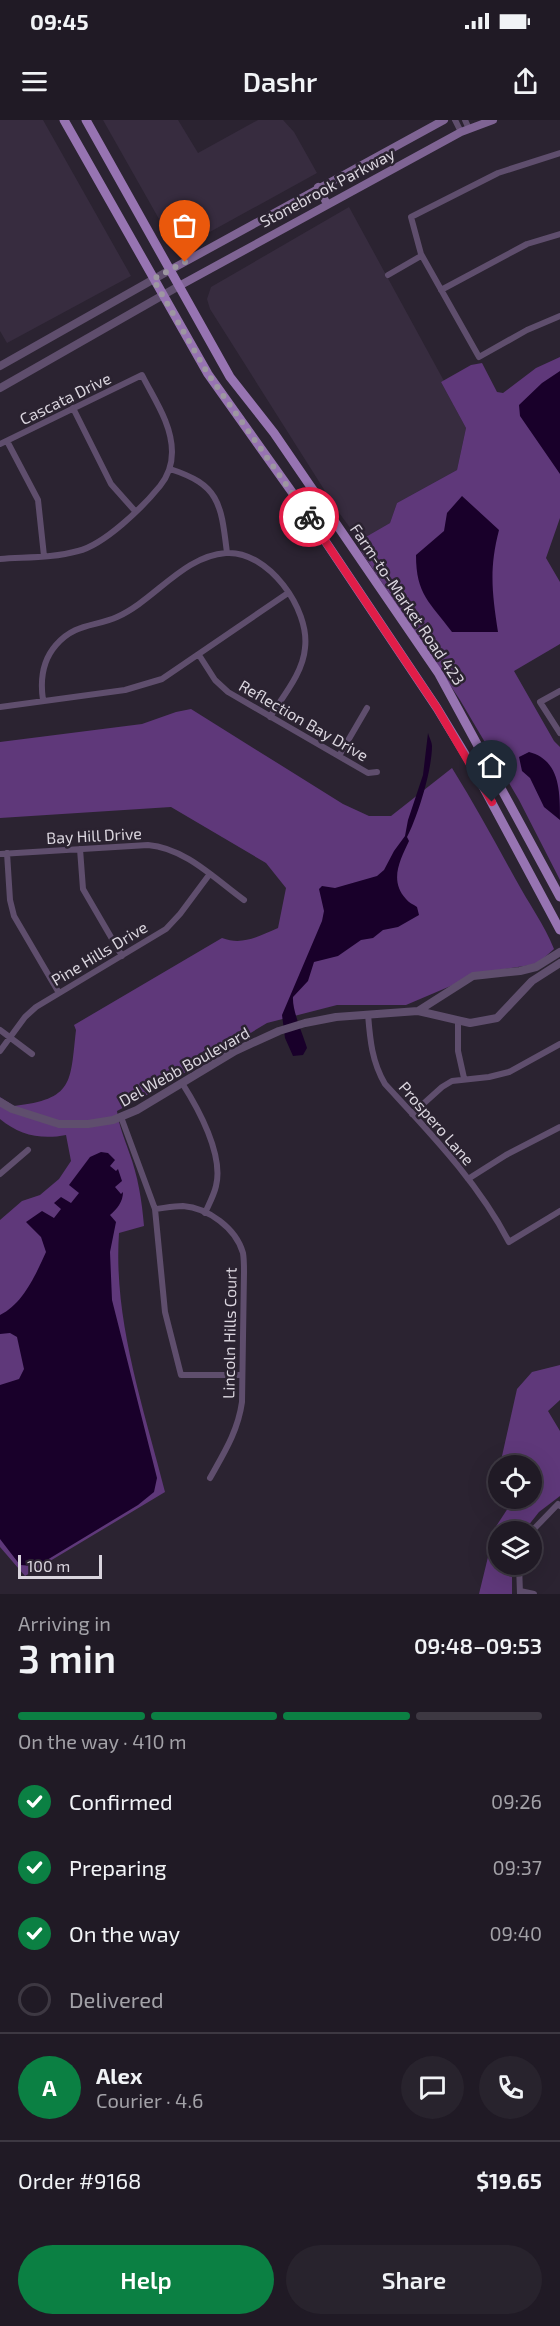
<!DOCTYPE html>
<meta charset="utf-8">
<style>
body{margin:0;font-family:"Exo 2",sans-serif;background:#28232d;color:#f1f3f6;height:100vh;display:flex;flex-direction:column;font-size:22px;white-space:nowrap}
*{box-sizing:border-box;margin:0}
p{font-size:20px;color:#a2a1a7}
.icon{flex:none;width:33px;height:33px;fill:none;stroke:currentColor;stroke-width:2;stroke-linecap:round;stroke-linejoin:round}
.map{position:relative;height:1474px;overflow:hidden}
.side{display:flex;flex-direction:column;background:#201a25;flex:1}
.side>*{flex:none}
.controls{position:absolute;left:488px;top:1335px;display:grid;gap:12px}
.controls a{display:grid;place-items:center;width:54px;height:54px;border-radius:50%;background:#201a25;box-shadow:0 6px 24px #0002,0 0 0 2px #3d3842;font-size:30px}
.scale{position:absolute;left:18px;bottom:15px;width:84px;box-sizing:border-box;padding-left:6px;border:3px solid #dad5de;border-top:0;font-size:16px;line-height:21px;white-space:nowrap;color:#dad5de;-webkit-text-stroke:4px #2b2331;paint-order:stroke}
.pin{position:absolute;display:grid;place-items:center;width:51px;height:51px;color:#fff;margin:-62px -26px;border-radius:50% 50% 50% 0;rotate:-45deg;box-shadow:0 0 6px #0007}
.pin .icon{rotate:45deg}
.courier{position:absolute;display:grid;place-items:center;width:60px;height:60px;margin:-30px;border:4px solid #e11d48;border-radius:50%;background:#fff;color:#222;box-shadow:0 2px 8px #0007}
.head em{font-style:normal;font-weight:600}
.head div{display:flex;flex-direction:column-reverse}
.head{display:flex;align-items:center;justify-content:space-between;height:102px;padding:0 18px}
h1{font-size:39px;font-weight:600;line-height:45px}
.bar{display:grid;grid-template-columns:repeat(4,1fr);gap:9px 6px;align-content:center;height:72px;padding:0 18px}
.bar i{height:8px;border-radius:4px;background:#3d3842}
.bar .current{background:#0b8043}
.bar p{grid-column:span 4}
.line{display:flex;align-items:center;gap:15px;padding:0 18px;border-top:2px solid #3d3842}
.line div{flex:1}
.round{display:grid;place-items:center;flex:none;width:63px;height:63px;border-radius:32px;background:#28232d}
ol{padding:0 18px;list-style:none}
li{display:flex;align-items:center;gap:18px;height:66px}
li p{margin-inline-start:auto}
li .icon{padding:6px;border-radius:50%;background:#0b8043;color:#fff;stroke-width:4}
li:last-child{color:#a2a1a7}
li i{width:33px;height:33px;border:3px solid #3d3842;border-radius:50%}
.button{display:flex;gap:12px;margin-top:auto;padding:12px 18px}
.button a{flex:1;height:69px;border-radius:36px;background:#0b8043;color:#fff;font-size:24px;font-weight:600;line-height:69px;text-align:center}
.button a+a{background:#28232d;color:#f1f3f6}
.status{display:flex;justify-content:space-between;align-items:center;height:42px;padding:0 30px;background:#201a25;direction:ltr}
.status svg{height:16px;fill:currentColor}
header{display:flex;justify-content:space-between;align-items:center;height:78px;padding:0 18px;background:#201a25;font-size:27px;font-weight:600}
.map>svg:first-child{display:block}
</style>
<div class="status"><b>09:45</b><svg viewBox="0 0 49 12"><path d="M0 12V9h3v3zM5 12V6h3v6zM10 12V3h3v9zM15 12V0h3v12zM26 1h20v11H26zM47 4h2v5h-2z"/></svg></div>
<header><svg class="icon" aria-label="menu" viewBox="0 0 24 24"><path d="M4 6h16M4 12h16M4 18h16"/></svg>Dashr<svg class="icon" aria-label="share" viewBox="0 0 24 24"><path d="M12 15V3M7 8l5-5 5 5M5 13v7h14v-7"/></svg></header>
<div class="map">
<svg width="560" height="1474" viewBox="0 0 560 1474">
<rect width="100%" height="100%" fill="#2b2331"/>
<!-- built -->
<path fill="#372c3f" d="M0,0H43L131,156L7,223L0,211Z
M103,0H178L198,33L258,0H283L294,12L317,53L188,124L172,122Z
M349,87L444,261L441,262L466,308L457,350L397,383L390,403L364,418L362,424L337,390L210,189L207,179L211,167Z"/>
<!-- green -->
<path fill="#5f387a" d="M560,237V398L546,438L560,462V524L514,551L554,621L560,627V760L519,680L460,580L361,431L364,418L390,403L397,383L457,350L466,308L441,262L471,245L482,243L497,272L503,273L536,248Z
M191,589L343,684L369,696H391L452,648C475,685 495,722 516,760C529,784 544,804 554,829L537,844L492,851L460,862L406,885H337L267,903L156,970L117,991C119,1006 124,1017 129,1032C138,1056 142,1081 144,1106L119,1113C113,1201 144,1288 165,1372L25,1456L0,1427V1100L22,1081L40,1075L59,1059L71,1041L66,1015C41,1020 19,1015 0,999V977L14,986C74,979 70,963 76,910L74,905L222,818C243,826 259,816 278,808L286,768L266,743L171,687L0,698V622L142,604L176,592Z
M560,1245V1280L548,1291L560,1311V1376L539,1392L524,1411L498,1412V1444L512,1445V1474H479L495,1408L514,1379L531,1378V1346L500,1345L517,1269L532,1252Z"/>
<!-- water -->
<path fill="#19002a" d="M560,251V354L520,296L519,285L542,263Z
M462,376L499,410C489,449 492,472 498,512H452C430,482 416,475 416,435L444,411L447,393Z
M428,613C429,617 432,622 432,626C432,650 418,696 407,717L409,721C400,740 389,761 406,779C409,783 413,784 417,787L419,795L398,807L383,810L373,818L361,820L338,836L314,842L308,861L293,877C292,891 303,914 307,928L303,935L293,936L285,918L282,895L322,801L324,791L319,769L322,766L335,768L377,756L384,750L394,731L405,716L408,700L423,655Z
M529,632C560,640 560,671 560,700L544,687L530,658L522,651L519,637Z
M101,1032L108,1033L115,1040L110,1046L116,1051L118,1049L122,1061L115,1067L121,1074L123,1072C123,1082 117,1089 110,1095L116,1102L110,1132L112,1180L155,1350L157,1358L154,1372L138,1385L47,1440L34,1446L20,1445L0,1419V1265L19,1259L24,1249L17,1217L10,1213L0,1214V1195C23,1184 36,1154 46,1132L41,1117L26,1102L42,1091L54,1098L61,1089L54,1083L61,1077L71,1083L79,1073L69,1065L90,1037Z"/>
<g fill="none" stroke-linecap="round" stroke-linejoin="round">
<!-- minor -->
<path stroke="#5f4e6d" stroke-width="6" d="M455,0L461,12
M465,0L469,9
M560,33L498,53L411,97L421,134L479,237L527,210L560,196
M388,155L421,136
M441,170L527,124L560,114
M73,288L111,364L135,391
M7,321L38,380L44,436
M0,324L142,255C154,279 172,304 172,332C172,344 168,356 160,366C143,387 104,425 78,431C53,438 26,437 0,439
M170,349C220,365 221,384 227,433
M199,535L215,560L228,572L368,653L377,652
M560,571L540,582L560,613
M43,580C40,560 42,541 56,525C75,503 95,507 117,497C155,480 183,436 226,433C268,430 310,489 305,528C303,553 283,576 270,597
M0,587L125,570L162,559L288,473
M339,636L367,588
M80,729L83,769L122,836
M7,733L10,780L14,796L59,873
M0,734L148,725C185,728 215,759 244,780
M368,894C370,920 372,942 385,964C430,1013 478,1062 509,1122L560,1091
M458,900V931L464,958
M0,910L32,934
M0,931L25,897L36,887L166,809L180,794L209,755
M182,963C198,988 224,1035 216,1066C214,1075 209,1084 205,1093
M412,994L442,967L452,961L489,957L509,952L560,924
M121,997L155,1089L165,1192L181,1255H242
M0,1054L28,1030
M468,1059L506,1035L560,1007
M155,1089C164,1088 174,1086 183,1086C208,1088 236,1108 243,1133C244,1139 244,1146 244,1152L242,1282C238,1311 224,1333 210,1358
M531,1412L558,1384L560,1386
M519,1444L520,1474
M520,1471L534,1474"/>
<!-- tertiary -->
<path stroke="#5f4e6d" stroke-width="8" d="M0,246L170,150
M0,268L179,166
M418,891L473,856L520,851L536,847L560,832
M0,982L12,989L59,1004H88L113,1000L137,990L235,931L279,911L305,903L336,897L418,891L470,903L497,898L532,861L560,843"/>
<!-- secondary -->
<path stroke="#7f6494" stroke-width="8" d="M318,67L327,84
M170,150L444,0
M179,166L461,12L493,0"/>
<!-- primary -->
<path stroke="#9774b2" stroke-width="9" d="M64,0L208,254L299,382L437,588L471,644L560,810
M86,0L230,257L274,313L439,554L560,777"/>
</g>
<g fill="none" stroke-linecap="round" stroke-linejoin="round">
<!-- done -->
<path stroke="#9d97a1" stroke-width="6" stroke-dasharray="0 10.8" d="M185,142L153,159L208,254L309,397"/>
<!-- route -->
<path stroke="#e11d48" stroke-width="8" d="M309,397L437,588L492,682"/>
</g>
<g text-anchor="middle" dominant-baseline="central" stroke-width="5" stroke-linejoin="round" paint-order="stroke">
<!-- street labels -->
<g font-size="16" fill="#dad5de" stroke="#2b2331">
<text transform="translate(327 67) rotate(-28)">Stonebrook Parkway</text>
<text transform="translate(65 278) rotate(-26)">Cascata Drive</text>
<text transform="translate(408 484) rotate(56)">Farm-to-Market Road 423</text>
<text transform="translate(304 600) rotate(30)">Reflection Bay Drive</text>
<text transform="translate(94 715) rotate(-3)">Bay Hill Drive</text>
<text transform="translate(99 833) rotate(-31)">Pine Hills Drive</text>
<text transform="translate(184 946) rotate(-29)">Del Webb Boulevard</text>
<text transform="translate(437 1003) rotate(49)">Prospero Lane</text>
<text transform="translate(229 1213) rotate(-89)">Lincoln Hills Court</text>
</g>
</g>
</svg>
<div class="controls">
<a><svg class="icon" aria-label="locate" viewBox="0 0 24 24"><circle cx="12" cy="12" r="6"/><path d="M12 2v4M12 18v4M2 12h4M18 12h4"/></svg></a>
<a><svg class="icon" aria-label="layers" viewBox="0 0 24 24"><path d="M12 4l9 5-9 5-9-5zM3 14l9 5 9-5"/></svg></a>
</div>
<div class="scale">100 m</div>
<div class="pin" style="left:185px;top:142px;background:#ea580c"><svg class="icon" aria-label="bag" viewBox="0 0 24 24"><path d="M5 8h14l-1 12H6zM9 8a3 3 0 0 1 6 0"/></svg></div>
<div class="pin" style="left:492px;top:682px;background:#1f2937"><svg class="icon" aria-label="home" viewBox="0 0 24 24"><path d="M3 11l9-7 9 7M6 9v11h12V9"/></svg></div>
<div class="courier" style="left:309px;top:397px"><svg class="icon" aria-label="bike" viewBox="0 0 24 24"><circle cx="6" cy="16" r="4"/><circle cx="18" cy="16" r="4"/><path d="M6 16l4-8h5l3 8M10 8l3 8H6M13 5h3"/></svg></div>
</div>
<section class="side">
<div class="head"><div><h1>3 min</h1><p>Arriving in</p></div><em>09:48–09:53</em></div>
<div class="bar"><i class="current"></i><i class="current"></i><i class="current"></i><i></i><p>On the way · 410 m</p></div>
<ol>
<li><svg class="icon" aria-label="check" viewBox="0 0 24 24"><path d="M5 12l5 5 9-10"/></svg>Confirmed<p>09:26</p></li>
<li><svg class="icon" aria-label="check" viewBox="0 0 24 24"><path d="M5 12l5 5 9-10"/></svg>Preparing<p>09:37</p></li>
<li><svg class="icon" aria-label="check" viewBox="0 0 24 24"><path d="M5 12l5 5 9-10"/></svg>On the way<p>09:40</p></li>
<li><i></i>Delivered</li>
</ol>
<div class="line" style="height:108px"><b class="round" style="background:#0b8043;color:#fff">A</b><div><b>Alex</b><p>Courier · 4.6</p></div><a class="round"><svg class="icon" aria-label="chat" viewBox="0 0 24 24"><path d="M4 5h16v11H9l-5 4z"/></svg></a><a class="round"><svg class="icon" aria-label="phone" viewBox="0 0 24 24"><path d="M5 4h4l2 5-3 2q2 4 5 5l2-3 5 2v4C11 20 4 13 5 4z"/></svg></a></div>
<div class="line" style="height:78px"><div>Order #9168</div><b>$19.65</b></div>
<div class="button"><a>Help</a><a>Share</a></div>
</section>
